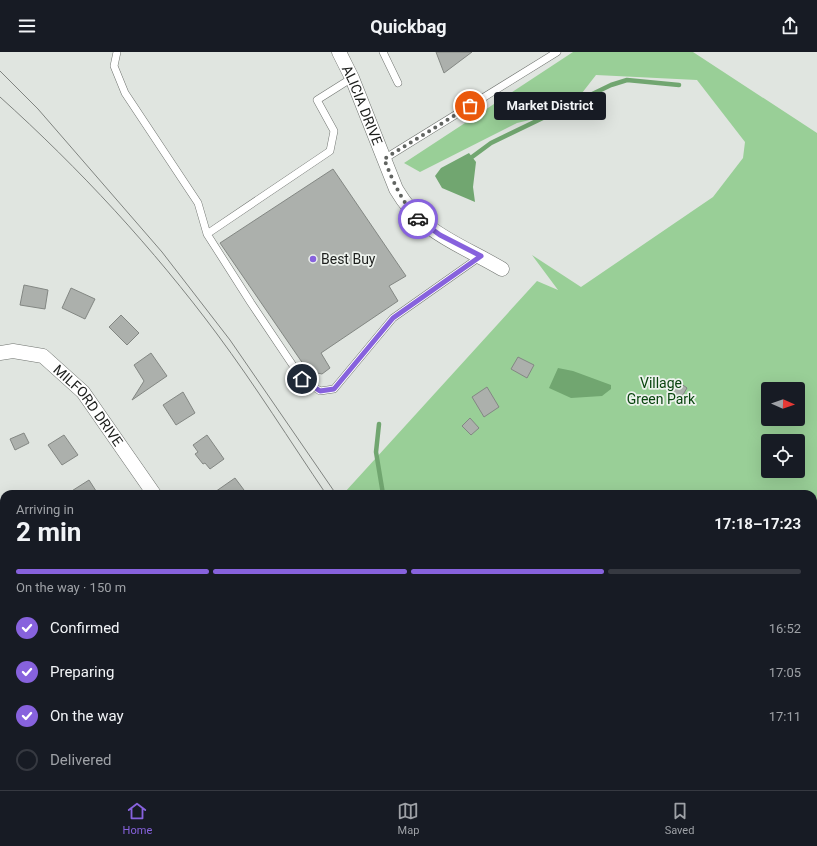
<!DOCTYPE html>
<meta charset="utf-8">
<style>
body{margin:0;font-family:Roboto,sans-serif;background:#242831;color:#f1f3f6;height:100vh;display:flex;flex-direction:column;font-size:15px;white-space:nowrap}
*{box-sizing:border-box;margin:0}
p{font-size:13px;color:#9ea1a6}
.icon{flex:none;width:22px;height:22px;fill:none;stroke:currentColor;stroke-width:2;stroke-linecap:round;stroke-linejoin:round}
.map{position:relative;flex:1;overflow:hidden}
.drawer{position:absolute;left:0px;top:438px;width:817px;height:300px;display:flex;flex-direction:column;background:#171b24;border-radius:12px 12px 0 0;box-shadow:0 4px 16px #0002}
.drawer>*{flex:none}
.needle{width:26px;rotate:92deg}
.controls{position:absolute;left:761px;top:330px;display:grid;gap:8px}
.controls a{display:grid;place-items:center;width:44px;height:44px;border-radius:4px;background:#171b24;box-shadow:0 4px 16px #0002;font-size:20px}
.pin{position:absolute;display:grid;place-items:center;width:34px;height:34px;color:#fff;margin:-17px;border:2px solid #fff;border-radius:50%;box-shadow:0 1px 4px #0007}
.courier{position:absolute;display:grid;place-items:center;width:40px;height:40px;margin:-20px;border:3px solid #8762dd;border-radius:50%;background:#fff;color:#222;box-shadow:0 1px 5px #0007}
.bubble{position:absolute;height:28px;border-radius:4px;background:#171b24;box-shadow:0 4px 16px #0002;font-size:13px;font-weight:700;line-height:28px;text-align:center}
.headline em{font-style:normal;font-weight:700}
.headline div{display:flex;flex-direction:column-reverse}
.headline{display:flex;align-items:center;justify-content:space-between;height:68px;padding:0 16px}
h1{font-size:26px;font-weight:700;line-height:30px}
.bar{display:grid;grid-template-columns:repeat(4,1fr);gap:6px 4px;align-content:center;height:48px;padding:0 16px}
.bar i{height:5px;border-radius:3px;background:#363941}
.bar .selected{background:#8762dd}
.bar p{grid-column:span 4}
ol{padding:0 16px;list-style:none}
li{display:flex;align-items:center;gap:12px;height:44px}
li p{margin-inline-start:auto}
li .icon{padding:4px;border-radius:50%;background:#8762dd;color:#fff;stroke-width:4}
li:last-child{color:#9ea1a6}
li i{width:22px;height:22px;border:2px solid #363941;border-radius:50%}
header{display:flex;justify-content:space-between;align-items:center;height:52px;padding:0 16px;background:#171b24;font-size:18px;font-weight:700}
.menu{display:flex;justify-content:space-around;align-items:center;height:56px;border-top:1px solid #363941;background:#171b24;font-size:11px;color:#9ea1a6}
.menu a{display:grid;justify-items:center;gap:2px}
.menu .selected{color:#8762dd}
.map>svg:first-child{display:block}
</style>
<header><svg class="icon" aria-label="menu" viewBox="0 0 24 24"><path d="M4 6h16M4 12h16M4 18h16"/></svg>Quickbag<svg class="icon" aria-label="share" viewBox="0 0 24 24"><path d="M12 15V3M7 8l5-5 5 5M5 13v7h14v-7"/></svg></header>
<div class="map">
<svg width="817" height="738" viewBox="0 0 817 738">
<rect width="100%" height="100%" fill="#e0e5e0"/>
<!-- green -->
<path fill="#99cf97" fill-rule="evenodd" d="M573,0H693L817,81V470L813,471V442H346L345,440L537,229L558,238L532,203L581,235L713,145L743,106L745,90L697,28L596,23L568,59L517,71L420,120L404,111ZM768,337H798V367H768ZM768,389H798V419H768Z
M541,734H637L635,738H544Z"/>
<!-- water -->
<path fill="#71a670" d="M469,101L476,110L473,135L475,150L442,136L435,124L441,116Z
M558,316L573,319L611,333V337L602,344L571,346L549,336Z"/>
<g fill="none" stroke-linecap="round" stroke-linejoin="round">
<!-- stream -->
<path stroke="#71a670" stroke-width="4.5" d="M472,105L491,91L611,33L627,28L679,33
M379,372L376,400L383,442"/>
</g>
<!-- building -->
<path fill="#acb0ac" stroke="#838783" d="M436,0H472L444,21Z
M333,117L406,224L389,234L398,249L321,301L330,316L322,322L308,319L220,191Z
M24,233L48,238L45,257L20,253Z
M71,236L95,247L85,267L62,256Z
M121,263L139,281L127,293L109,275Z
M151,301L167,324L132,348L144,329L134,313Z
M518,305L534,313L527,326L511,317Z
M676,328L687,336L681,346L670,338Z
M487,335L499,355L484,365L472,345Z
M183,340L195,361L176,373L163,353Z
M470,366L479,376L471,383L462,374Z
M24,381L29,391L15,398L10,387Z
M64,383L78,403L62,413L48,393Z
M207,383L224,407L210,417L205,411L203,412L195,402L198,400L193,393Z
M235,426L247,442H212Z
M89,428L98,442H67Z"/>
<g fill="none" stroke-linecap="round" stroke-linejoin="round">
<!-- lane casing -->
<g stroke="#6f736f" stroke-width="8">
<path id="lane" d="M117,0L114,14L125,41L198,151L207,182
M383,0L398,31
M352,26L317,48L334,79L330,99L207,182L251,251L302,327L320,339L334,337L393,266L481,204
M384,107L557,0"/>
</g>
<!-- street casing -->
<g stroke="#6f736f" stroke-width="15">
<g id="street">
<path id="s1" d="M339,0L352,26L396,137C422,182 460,192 502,217"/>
<path id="s2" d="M0,301L13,299L43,304L83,340L154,442"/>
<path d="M813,629L817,623"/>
<path d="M0,651L4,654"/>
<path d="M97,734L101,738"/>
<path d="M357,734L360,738"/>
<path d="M648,734L651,738"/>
<path d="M741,738L744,734"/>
</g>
</g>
<!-- lane -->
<use href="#lane" stroke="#fff" stroke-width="7"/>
<!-- street -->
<use href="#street" stroke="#fff" stroke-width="14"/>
<!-- tram -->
<path stroke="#808480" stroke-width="1" d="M0,19L38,57L162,200L230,288L336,442
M0,45C80,117 153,196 217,282C255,333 290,389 326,442
M519,734L522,738
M531,734L534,738"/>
</g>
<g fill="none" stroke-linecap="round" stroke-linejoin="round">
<!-- done -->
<path stroke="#616461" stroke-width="4" stroke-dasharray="0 7.2" d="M418,167C401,149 393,129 384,107L470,54"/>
<!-- route -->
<path stroke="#8762dd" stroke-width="5" d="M302,327L320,339L334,337L393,266L481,204L440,183L418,167"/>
</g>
<!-- markers -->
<circle fill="#8762dd" stroke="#edf2ed" stroke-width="1.5" cx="313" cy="207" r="4"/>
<g text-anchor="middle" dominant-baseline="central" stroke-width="3.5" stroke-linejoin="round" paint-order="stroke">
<!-- street labels -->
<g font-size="14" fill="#1c1e1c" stroke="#edf2ed">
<text stroke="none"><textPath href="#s1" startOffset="58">ALICIA DRIVE</textPath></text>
<text stroke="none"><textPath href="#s2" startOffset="111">MILFORD DRIVE</textPath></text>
</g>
<!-- poi labels -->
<g font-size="14" fill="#1c1e1c" stroke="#edf2ed" text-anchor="start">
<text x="321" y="207">Best Buy</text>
</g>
<!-- park labels -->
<g font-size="14" fill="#0a450f" stroke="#edf2ed">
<text x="661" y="331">Village<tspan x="661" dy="16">Green Park</tspan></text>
</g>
</g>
</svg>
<div class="controls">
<a><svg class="needle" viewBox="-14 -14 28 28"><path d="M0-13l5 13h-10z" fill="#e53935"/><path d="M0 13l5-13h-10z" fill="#9ea1a6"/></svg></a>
<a><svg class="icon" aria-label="locate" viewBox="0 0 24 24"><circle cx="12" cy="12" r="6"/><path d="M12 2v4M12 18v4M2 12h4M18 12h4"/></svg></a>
</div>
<div class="pin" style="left:470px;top:54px;background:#ea580c"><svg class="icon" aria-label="bag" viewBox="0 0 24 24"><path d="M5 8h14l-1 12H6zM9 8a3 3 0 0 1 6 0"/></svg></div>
<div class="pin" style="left:302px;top:327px;background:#1f2937"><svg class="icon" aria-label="home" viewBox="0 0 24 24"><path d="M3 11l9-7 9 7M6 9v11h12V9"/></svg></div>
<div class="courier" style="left:418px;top:167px"><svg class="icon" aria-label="car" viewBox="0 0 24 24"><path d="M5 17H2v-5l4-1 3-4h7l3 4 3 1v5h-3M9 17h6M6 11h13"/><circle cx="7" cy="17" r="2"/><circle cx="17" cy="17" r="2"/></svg></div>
<div class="bubble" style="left:494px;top:40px;width:112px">Market District</div>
<section class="drawer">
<div class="headline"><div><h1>2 min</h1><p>Arriving in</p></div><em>17:18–17:23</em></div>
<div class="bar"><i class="selected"></i><i class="selected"></i><i class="selected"></i><i></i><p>On the way · 150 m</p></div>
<ol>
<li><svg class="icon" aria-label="check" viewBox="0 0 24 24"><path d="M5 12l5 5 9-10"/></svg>Confirmed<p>16:52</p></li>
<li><svg class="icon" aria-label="check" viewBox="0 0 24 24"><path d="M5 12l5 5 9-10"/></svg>Preparing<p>17:05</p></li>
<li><svg class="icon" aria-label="check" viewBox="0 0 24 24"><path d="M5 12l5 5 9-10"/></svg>On the way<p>17:11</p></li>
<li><i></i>Delivered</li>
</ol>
</section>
</div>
<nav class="menu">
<a class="selected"><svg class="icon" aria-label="home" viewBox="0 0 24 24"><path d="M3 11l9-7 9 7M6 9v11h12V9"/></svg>Home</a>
<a><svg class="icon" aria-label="map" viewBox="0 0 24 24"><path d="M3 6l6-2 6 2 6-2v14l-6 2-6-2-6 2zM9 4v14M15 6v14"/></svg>Map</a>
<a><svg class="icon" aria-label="saved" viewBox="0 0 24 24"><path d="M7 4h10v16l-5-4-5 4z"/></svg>Saved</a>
</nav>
